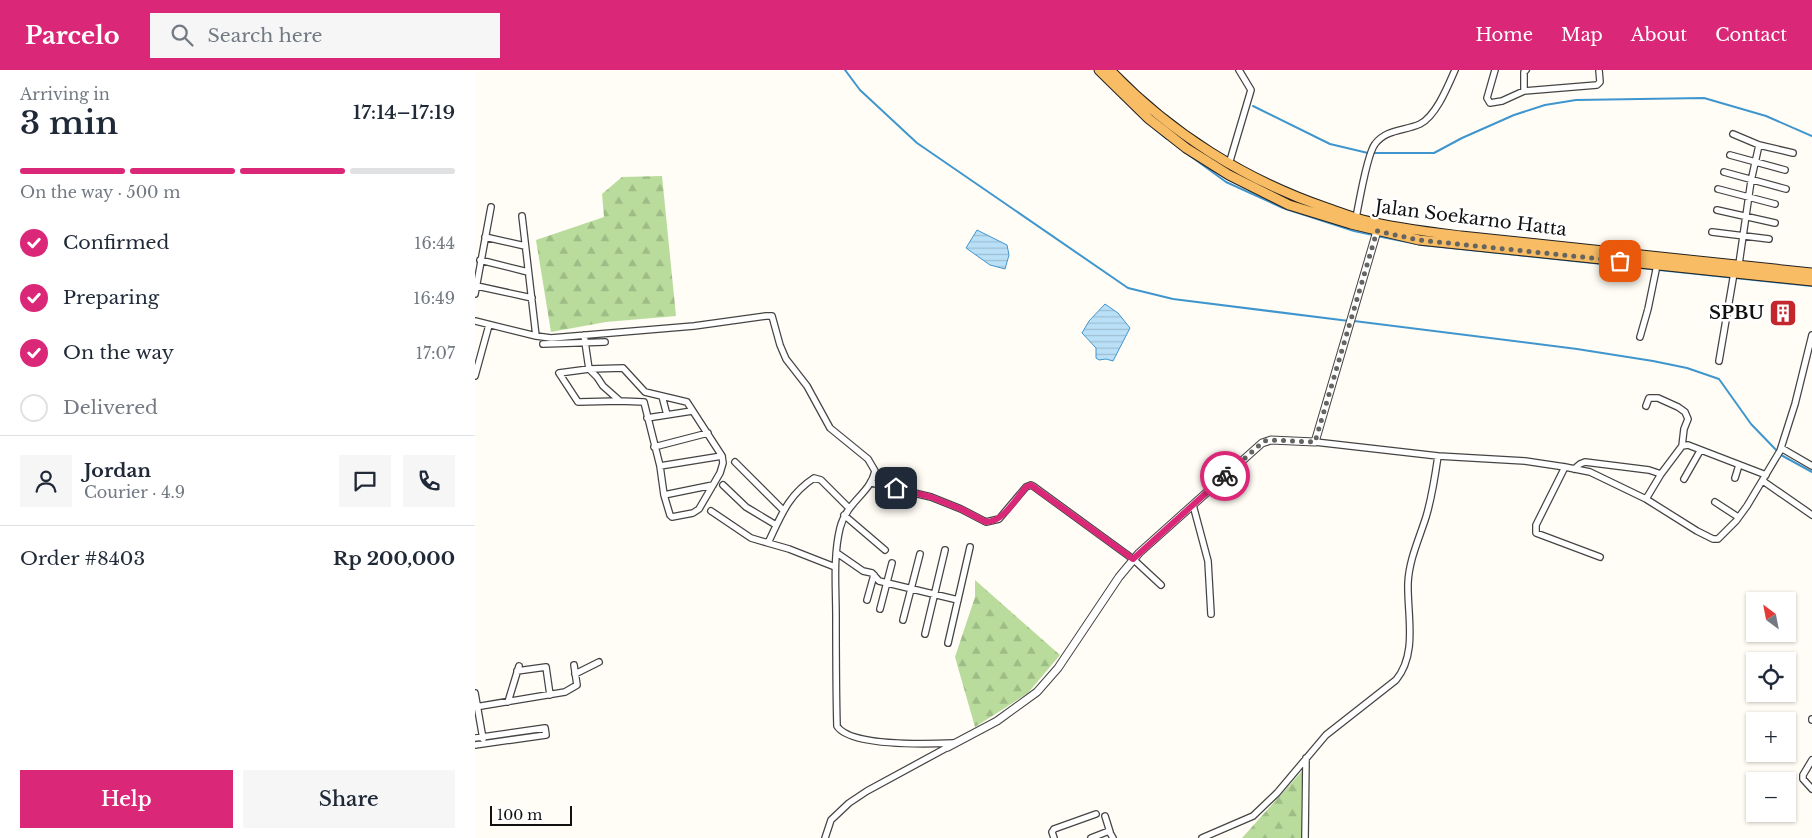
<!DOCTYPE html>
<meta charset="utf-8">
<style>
body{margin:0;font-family:"Libre Baskerville",serif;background:#f6f6f7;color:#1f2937;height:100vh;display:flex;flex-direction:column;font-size:19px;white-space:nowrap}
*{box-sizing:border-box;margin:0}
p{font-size:16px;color:#747a83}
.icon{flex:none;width:28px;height:28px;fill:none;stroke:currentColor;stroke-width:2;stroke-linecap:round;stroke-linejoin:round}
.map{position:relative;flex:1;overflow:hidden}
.side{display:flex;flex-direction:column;background:#fff;width:475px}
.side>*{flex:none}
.needle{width:32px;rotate:328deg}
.fabs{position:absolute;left:1271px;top:522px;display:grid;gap:10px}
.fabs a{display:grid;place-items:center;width:50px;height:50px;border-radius:0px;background:#fff;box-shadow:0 1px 4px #0004;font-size:25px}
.scale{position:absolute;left:15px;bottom:12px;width:82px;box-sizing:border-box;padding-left:5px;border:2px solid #111;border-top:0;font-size:14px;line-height:18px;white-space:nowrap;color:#111;-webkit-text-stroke:4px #fff;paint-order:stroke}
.pin{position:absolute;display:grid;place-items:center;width:42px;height:42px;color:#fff;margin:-21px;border-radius:10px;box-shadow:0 2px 8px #0006}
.courier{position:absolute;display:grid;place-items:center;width:50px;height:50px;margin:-25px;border:4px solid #db2777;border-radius:50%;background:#fff;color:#222;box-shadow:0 1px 6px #0007}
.headline em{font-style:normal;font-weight:600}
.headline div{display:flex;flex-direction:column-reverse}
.headline{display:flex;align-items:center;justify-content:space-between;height:85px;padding:0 20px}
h1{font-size:32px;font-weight:600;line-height:38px}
.bar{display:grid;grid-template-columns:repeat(4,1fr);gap:8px 5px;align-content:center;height:60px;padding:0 20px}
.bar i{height:6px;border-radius:4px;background:#e0e1e3}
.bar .selected{background:#db2777}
.bar p{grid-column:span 4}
.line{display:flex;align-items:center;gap:12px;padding:0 20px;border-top:1px solid #e0e1e3}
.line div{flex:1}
.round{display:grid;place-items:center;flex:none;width:52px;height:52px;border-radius:0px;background:#f6f6f7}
ol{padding:0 20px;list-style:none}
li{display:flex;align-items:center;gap:15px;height:55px}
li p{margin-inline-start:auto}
li .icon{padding:5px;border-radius:50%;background:#db2777;color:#fff;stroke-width:4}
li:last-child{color:#747a83}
li i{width:28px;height:28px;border:2px solid #e0e1e3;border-radius:50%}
.cta{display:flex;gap:10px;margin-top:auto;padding:10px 20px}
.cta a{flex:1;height:58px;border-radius:0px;background:#db2777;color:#fff;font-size:20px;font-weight:600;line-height:58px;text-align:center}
.cta a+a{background:#f6f6f7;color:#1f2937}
header{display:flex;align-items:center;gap:30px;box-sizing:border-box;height:70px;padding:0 25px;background:#db2777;color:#fff}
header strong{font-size:24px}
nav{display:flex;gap:28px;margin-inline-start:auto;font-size:18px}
.search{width:350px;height:45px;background:#f6f6f7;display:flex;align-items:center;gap:12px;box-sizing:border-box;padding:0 18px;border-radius:0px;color:#747a83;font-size:19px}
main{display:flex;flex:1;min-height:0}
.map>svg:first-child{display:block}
</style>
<header>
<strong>Parcelo</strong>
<div class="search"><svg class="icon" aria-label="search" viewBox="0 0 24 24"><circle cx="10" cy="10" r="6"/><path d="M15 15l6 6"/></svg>Search here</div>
<nav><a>Home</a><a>Map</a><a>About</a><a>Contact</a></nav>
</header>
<main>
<section class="side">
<div class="headline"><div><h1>3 min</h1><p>Arriving in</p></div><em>17:14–17:19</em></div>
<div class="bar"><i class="selected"></i><i class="selected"></i><i class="selected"></i><i></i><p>On the way · 500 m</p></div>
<ol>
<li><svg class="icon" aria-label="check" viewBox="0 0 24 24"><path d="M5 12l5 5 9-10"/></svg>Confirmed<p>16:44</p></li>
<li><svg class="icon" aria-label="check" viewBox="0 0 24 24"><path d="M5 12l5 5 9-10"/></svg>Preparing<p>16:49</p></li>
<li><svg class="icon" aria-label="check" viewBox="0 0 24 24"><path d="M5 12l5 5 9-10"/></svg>On the way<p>17:07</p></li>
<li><i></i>Delivered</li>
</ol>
<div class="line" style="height:90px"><a class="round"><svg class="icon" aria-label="person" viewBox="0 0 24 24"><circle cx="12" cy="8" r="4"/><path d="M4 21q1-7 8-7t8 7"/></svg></a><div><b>Jordan</b><p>Courier · 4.9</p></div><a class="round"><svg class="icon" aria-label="chat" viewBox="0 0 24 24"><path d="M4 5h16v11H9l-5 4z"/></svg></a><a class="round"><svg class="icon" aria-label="phone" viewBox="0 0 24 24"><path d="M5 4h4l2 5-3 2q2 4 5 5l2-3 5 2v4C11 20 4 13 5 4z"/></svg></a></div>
<div class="line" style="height:65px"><div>Order #8403</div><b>Rp 200,000</b></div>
<div class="cta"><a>Help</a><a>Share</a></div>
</section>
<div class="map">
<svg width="1337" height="768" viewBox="0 0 1337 768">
<defs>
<pattern id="forest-firs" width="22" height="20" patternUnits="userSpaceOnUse" patternTransform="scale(1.25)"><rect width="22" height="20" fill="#b9dc9c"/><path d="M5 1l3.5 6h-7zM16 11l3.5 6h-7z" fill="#9ebc85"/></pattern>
<pattern id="water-rules" width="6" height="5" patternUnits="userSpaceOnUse" patternTransform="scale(1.25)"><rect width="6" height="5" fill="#b9e0f7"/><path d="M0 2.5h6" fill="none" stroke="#9ebfd3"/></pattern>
</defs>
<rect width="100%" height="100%" fill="#fffdf5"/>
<!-- forest -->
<path fill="url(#forest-firs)" d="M187,106L201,246L131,252L76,262L61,170L129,147L127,124L147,107Z
M500,510L585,585L553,623L500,657L480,587L500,527Z
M827,701L826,768H767Z"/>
<!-- water -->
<path fill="url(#water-rules)" stroke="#3f96cf" d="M502,160L532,175L534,185L530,199L515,195L491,178Z
M630,234L643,243L655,258L638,291L631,289L624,290L621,288V278L607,263L614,251Z"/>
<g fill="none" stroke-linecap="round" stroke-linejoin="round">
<!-- stream -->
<path stroke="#3f96cf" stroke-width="2" d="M370,0L385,20L442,73L653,218L698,229L874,251
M778,36L855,74L893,83
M680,59L692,69
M898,83H959L987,68L1039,45L1070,35L1101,30L1229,28L1291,46L1337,66
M714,85L751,112L808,138L879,161L898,165
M902,166L947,175L1337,216
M879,251L1102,279L1178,291L1212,298L1244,309L1276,354L1306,385L1337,402"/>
<!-- minor casing -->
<g stroke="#444" stroke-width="8">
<path id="minor" d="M1020,0L1012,28L1015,33L1027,31L1049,21L1122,15L1125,12L1124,0
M1049,21V2L1051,0
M1258,64L1284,75L1318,83
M1255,85L1310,100
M754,94L776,20L764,0
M1249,102L1311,119
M1243,119L1300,134
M1242,140L1300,153
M47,146L61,266
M881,148C884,133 892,84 900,74C911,59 930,61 945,54C961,46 973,16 980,0
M1237,162L1294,169
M10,167L50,176
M5,190L53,202
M1264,194L1276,111L1284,75
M2,216L57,228
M0,224L16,137
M0,251L61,266L76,268L219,256L291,246H297L305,275L311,289L332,316L355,358L393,389L400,401C395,424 372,431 365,458C358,487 361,517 361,546C361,583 361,619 362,656C375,677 455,674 479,673
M109,265L114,299L122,307L128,316L145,331L169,332L185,396L189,425L238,415
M1165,267L1173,239L1182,195
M68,274L130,272
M1244,291L1259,203
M0,306L14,255
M187,326L192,345
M145,331L103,332L84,303L114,299L148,298L170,322L212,332L247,386
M172,348L217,341
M840,372L963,386L1050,391L1090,397L1115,402L1171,429L1222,461L1238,469H1243L1261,451L1272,436L1305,381L1320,334L1337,265
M1207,376L1213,375L1291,405
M179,377L233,363
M1306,378L1337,396
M260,392L308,440
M185,396L247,386L248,393L245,403L224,439L218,443L197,447L195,445L189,425
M1090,397L1061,455V463L1125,487
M1099,399L1105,394L1110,392L1174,400L1186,404L1207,376L1209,359L1213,349L1210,342L1203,337L1183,328H1174L1171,336
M1260,408L1264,395
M1209,409L1225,381
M1288,411L1337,445
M397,413L456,427L486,439L511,452L524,449L551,417L556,415L558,416L658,489L686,515
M248,415L271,437L301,455
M1171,429L1186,404
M1240,432L1263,447
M718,435L733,491L736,544
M236,441L276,468L293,473
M369,445L410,480
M362,483L388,501L397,503L404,511L483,530
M360,497L314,479L293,473C306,446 313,425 339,408L346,410L374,438
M392,530L399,505
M405,539L417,493
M428,550L445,484
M450,564L470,480
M473,573L495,477
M42,601L71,597L75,625
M100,604L124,592
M0,623L8,669
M33,632L44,596
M0,637L90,622L102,615L99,595
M1337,649V650
M0,668L70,658L71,665L0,675
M1337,690L1328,705V709L1337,719
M630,746L635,762
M350,768L356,750L374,733L392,721L473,677
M579,768L577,762L579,759L621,744
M616,768L634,761L638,768
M727,768L778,746L802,723L851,665L921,610C943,583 932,545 933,513C934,490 944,469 951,447C957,427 960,407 963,386
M830,768L831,688"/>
</g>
<!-- tertiary casing -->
<g stroke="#444" stroke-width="9">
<path id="tertiary" d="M473,677L522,651L562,622L583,598L644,507L664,483L787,373L796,370L840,372L902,161"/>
</g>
<!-- trunk casing -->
<g stroke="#222" stroke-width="11">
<path id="trunk" d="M624,0L674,49L711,78L754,105L814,135L876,154L944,170L1337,211
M635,0C695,63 770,110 852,138C864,142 876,147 888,150C920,158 954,162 986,166L1337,203"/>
</g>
<!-- minor -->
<use href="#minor" stroke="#fff" stroke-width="5.5"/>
<!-- tertiary -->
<use href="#tertiary" stroke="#fff" stroke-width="7"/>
<!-- trunk -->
<use href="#trunk" stroke="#f7bc64" stroke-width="9"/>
</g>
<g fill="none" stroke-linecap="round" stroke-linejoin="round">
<!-- done -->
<path stroke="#646461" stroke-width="5" stroke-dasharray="0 9" d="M750,406L789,371L796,370L840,372L902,161L944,170L1145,191"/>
<!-- route -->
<path stroke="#db2777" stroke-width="6" d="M421,418L456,427L486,439L511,452C528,452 541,429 551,417L556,415L658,489L750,406"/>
</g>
<!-- icons -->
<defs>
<g id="building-square" transform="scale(1.4375)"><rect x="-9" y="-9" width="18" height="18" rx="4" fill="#c4262e" stroke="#fff"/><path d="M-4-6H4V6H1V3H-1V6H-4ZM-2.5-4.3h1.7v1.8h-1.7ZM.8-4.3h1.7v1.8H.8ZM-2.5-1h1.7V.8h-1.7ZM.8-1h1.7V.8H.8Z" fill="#fff"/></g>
</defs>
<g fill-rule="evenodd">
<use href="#building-square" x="1308" y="243"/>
</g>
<g text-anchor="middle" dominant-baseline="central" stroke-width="5" stroke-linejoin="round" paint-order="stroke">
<!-- street labels -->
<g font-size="18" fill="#111" stroke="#fff">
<text transform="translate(996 148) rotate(7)">Jalan Soekarno Hatta</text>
</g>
<!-- poi labels -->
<g font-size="18" font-weight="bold" fill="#111" stroke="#fff" text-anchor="end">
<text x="1289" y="243">SPBU</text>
</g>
</g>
</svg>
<div class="fabs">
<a><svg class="needle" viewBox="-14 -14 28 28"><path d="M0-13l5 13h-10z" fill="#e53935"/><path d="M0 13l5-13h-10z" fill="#747a83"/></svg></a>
<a><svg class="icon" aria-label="locate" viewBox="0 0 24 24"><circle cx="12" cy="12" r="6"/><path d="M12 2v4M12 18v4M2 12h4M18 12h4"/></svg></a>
<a>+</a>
<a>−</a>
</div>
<div class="scale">100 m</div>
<div class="pin" style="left:1145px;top:191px;background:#ea580c"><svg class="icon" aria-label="bag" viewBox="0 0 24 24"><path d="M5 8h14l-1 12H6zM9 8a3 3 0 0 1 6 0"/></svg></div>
<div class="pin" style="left:421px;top:418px;background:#1f2937"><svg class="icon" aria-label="home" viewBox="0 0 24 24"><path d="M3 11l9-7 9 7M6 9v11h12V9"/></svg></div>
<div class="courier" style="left:750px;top:406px"><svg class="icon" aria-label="bike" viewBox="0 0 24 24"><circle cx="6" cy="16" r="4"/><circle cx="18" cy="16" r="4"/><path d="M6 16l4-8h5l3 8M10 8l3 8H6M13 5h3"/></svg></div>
</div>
</main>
